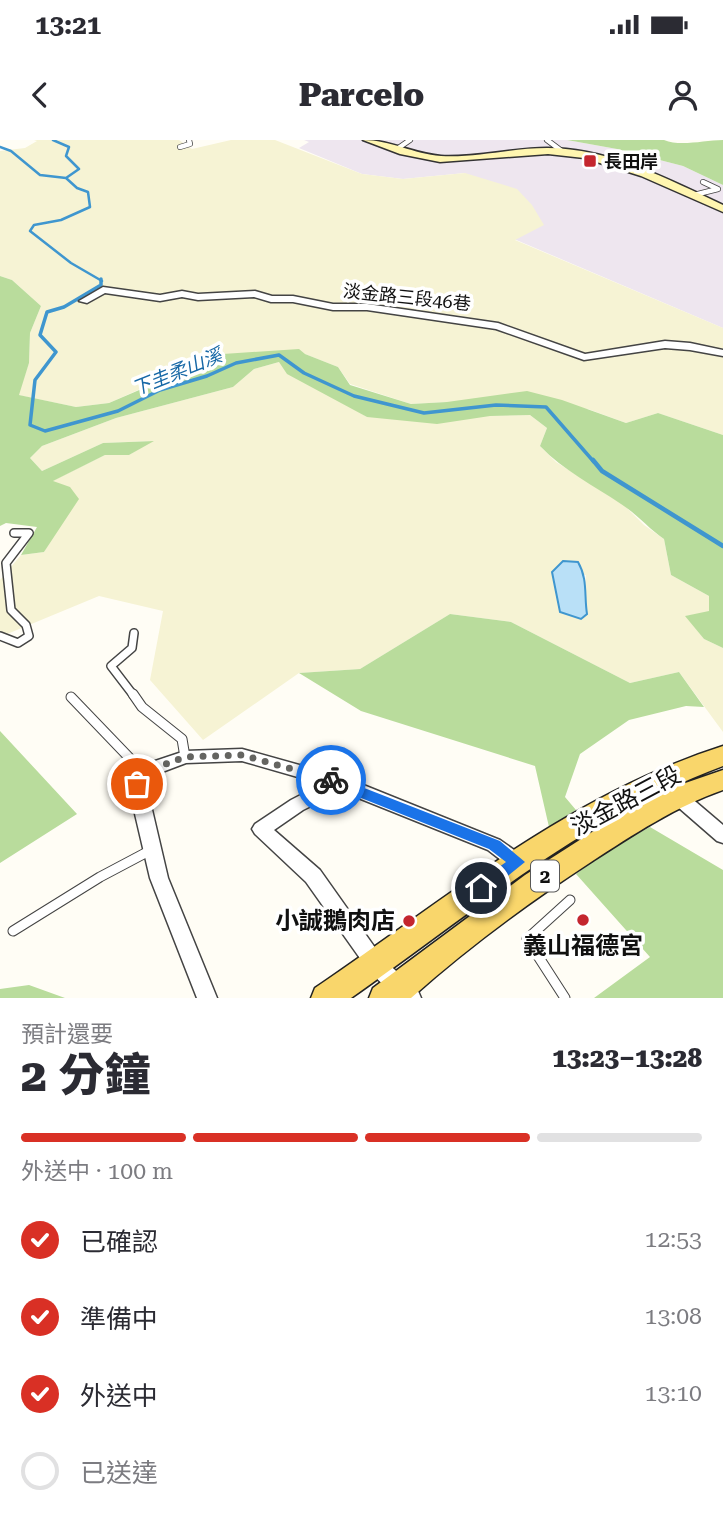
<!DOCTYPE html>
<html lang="zh-TW">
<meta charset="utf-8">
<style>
body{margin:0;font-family:"Roboto Serif","Noto Sans TC",serif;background:#f2f2f3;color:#2b2b33;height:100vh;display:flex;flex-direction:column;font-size:26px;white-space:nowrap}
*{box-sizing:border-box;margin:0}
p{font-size:23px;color:#7c7c81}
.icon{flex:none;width:38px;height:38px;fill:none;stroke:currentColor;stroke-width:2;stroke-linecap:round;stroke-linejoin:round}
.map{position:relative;height:858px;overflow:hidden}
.side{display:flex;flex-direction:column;background:#fff;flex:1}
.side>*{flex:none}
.pin{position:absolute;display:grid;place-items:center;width:60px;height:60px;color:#fff;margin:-30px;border:4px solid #fff;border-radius:50%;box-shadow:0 2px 7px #0007}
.courier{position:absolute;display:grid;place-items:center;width:70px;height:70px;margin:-35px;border:5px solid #1a73e8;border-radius:50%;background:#fff;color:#222;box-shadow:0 2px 9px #0007}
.overview em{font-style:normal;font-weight:800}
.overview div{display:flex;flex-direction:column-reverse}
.overview{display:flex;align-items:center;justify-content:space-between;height:119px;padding:0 21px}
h1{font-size:46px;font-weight:800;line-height:52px}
.bar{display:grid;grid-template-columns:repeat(4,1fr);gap:10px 7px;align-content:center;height:84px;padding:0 21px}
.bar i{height:9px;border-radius:5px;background:#e1e1e2}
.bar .on{background:#d93025}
.bar p{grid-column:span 4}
ol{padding:0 21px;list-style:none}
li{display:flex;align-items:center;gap:21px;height:77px}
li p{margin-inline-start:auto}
li .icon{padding:7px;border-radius:50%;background:#d93025;color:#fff;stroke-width:4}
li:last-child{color:#7c7c81}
li i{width:38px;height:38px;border:4px solid #e1e1e2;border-radius:50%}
.status{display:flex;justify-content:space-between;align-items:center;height:49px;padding:0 35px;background:#fff;direction:ltr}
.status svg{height:19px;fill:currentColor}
header{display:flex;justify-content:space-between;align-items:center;height:91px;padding:0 21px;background:#fff;font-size:32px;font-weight:800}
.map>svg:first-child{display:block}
</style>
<div class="status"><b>13:21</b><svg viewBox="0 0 49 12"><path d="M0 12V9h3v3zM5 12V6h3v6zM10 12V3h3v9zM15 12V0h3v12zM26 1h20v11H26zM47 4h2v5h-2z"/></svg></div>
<header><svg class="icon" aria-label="back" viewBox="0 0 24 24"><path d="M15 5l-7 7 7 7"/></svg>Parcelo<svg class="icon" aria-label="person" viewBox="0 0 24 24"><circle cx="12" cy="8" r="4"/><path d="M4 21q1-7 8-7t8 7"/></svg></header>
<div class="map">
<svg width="723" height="858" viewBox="0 0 723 858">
<rect width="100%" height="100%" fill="#fffdf5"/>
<!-- industrial -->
<path fill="#eee6ef" d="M304,0H567L617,9L683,26L723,45V188L514,99L465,33L403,39L362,34L299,8L309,2Z"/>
<!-- farmland -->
<path fill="#f6f3d4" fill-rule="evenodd" d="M34,0H179L192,9L231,0H275L362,34L403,39L465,33L517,49L532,65L544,85L515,100L723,188V295L658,273L626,283L588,269L447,262L411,264L350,244L338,227L305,214L165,238L109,263L76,267L18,255L29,223L30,193L41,166L12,140L0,136V11L25,8L37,1Z
M279,222L367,277L530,275L547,288L540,306L556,322L624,365L644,385L664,399L671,435L709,456L710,472L686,476L704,499L723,508V592L679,532L630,543L511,482L450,474L360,529L299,533L203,600L150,540L163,471L99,456L0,497V440L21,415L44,412L53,396L52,341L105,315H129L152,301L103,303L42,331L30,318L42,306L116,278L233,247L254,229ZM552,432L586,435L584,456L587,474Z"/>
<!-- forest -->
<path fill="#b9dc9c" d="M567,0H664C681,7 704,0 723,0V45L683,26L617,9Z
M0,136L12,140L41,166L30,193L29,223L19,255L76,267L109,263L223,214L299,209L305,214L338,227L350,245L411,264L447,262L527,251L562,260L626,283L658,273L723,295V508L704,499L685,476L709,471V456L671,435L664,399C649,389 637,374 621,364C593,345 564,331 540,306L547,288L530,275L490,276L437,284L367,277L287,234L279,222L254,229L233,247L116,278L42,306L30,318L42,331L103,303L154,301L129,315H105L53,341L70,347L79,359L44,412L21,415L37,387L6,383L0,386Z
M450,474L511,482L630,543L679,532L704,567L686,566L629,580L580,614L565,657L576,670L549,687L535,626L361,571L299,533L360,529Z
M0,591L77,674L0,723Z
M650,687L723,730V858H594L650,817L576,734L614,706Z
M29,845L65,858H0V849Z"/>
<!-- water -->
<path fill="#b9e0f7" stroke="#3f96cf" stroke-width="2" d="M563,421L578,422C588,439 584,456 587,474L581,479L560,472L552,432Z"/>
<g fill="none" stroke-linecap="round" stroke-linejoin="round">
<!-- stream-far2 -->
<path stroke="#3f96cf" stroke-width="2.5" d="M53,0L69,7L66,16L79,29L66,38
M0,7L11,11L40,35L66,38
M66,38L77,48L88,52L90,67L61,80L34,85L30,91L71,123L102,141"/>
<!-- stream-far1 -->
<path stroke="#3f96cf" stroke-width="3.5" d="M101,139V145L64,167L47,172L40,195L56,212L35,240L30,285L45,291L118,271L160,250L207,236L236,223L279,215L304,233L354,256L424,273L496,265L546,267L594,322"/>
<!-- stream -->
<path stroke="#3f96cf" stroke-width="4.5" d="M593,320L602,331L723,406"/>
<!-- lane-far2 casing -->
<g stroke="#444" stroke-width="6">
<path id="lane-far2" d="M547,0L563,12
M180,7L190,4L189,0
M397,9L410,0
M694,55L718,49L703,42"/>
</g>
<!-- lane-far1 casing -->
<g stroke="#444" stroke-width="10">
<path id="lane-far1" d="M0,496L18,503L29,496L26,485L11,470L6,423L29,393H14
M134,556L111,526L132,508L134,493"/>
</g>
<!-- lane casing -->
<g stroke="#444" stroke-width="11">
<path id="lane" d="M133,554L142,567L182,599L185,617
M71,557L143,632
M13,791L100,737L151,710
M565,858L527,799L570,760"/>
</g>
<!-- street casing -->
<g stroke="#444" stroke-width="3">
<path id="street" d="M103,147L160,155L182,151L198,154L255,151L272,156H293L333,164H367L498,183L585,214L665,201L690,203L723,210V216L690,210L665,208L584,220L496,189L367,170H333L293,162H271L254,157L198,160L182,157L160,161L105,153L87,163L79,161Z
M242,609L346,638L500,700L524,717L526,722L524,727L517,730L510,727L488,710L341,651L303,670L274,690L320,730L383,819L418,851L421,858H397L369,831L306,742L255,694L252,689L255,684L291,660L322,644L242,621L186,623L149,637L146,644L168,738L217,858H197L150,738L128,644L137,627L185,611Z
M677,649L683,651L723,685V703L717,701L671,661L668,656L671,651Z"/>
</g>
<!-- secondary casing -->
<g stroke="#333" stroke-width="3">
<path id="secondary" d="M363,0C390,0 414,14 441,16C476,18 511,8 547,8C609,8 668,39 723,65V72L641,36L584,18L548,14L440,22L400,14Z"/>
</g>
<!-- primary casing -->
<g stroke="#222" stroke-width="3">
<path id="primary" d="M723,606V626C580,679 474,772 351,858H311L315,848C446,759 569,655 723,606Z
M723,630V650C675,667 634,694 591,722C528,763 467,808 411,858H369L373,848L525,735L614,678L668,649Z"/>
</g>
<!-- lane-far2 -->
<use href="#lane-far2" stroke="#fff" stroke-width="4.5"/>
<!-- lane-far1 -->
<use href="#lane-far1" stroke="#fff" stroke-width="7"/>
<!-- lane -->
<use href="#lane" stroke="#fff" stroke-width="9"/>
<!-- street -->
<use href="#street" fill="#fff" fill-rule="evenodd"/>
<!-- secondary -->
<use href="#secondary" fill="#fff6b0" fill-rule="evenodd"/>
<!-- primary -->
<use href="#primary" fill="#f9d66b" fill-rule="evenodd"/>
</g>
<!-- route -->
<path fill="#1a73e8" d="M331,635L500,701L525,722L487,753H476L474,748L476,744L506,722L489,709L326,644V636Z"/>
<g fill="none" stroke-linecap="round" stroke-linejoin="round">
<!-- done -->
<path stroke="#646461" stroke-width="7" stroke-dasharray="0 12.6" d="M137,644L144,632L185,617L242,615L331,640"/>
</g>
<!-- markers -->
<g fill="#c4262e" stroke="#fff" stroke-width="2.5">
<rect x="583" y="14" width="14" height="14" rx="3.5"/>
<circle cx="583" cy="780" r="7"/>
<circle cx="409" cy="781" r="7"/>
</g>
<g text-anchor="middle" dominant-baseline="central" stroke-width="7" stroke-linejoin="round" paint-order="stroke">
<!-- far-poi labels -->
<g font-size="18" font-weight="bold" fill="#111" stroke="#fff" text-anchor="start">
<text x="604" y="21">長田岸</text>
</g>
<!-- far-street labels -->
<g font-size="18" fill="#111" stroke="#fff">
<text transform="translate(407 157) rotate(6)">淡金路三段46巷</text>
</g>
<!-- far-water labels -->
<g font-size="19" font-style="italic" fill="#1768a6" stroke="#fff">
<text transform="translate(177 232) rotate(-22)">下圭柔山溪</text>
</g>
<!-- shield labels -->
<rect fill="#fff" stroke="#585858" stroke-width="2" x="531" y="720.5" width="28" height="31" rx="5"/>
<g font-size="19" font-weight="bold" fill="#111">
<text x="545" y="736">2</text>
</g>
<!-- near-street labels -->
<g font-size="24" fill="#111" stroke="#fff">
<text transform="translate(626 661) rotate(-28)">淡金路三段</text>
</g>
<!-- near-poi labels -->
<g font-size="24" font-weight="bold" fill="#111" stroke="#fff" text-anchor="end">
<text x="395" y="781">小誠鵝肉店</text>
<text x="583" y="806" text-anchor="middle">義山福德宮</text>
</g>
</g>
</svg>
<div class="pin" style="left:137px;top:644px;background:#ea580c"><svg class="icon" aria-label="bag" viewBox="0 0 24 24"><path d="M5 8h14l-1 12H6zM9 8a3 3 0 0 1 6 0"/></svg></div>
<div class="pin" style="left:481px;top:748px;background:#1f2937"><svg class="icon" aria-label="home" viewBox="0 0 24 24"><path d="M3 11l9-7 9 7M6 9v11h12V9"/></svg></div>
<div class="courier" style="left:331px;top:640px"><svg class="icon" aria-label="bike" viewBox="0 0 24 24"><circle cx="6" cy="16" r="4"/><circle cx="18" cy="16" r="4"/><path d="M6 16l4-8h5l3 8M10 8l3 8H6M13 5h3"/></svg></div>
</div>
<section class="side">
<div class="overview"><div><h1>2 分鐘</h1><p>預計還要</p></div><em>13:23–13:28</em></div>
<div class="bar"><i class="on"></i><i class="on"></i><i class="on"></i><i></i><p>外送中 · 100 m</p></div>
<ol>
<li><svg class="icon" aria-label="check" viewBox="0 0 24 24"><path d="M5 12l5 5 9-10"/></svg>已確認<p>12:53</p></li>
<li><svg class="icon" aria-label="check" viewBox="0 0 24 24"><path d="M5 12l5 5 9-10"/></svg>準備中<p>13:08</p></li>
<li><svg class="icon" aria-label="check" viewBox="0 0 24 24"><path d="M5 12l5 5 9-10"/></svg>外送中<p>13:10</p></li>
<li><i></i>已送達</li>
</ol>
</section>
